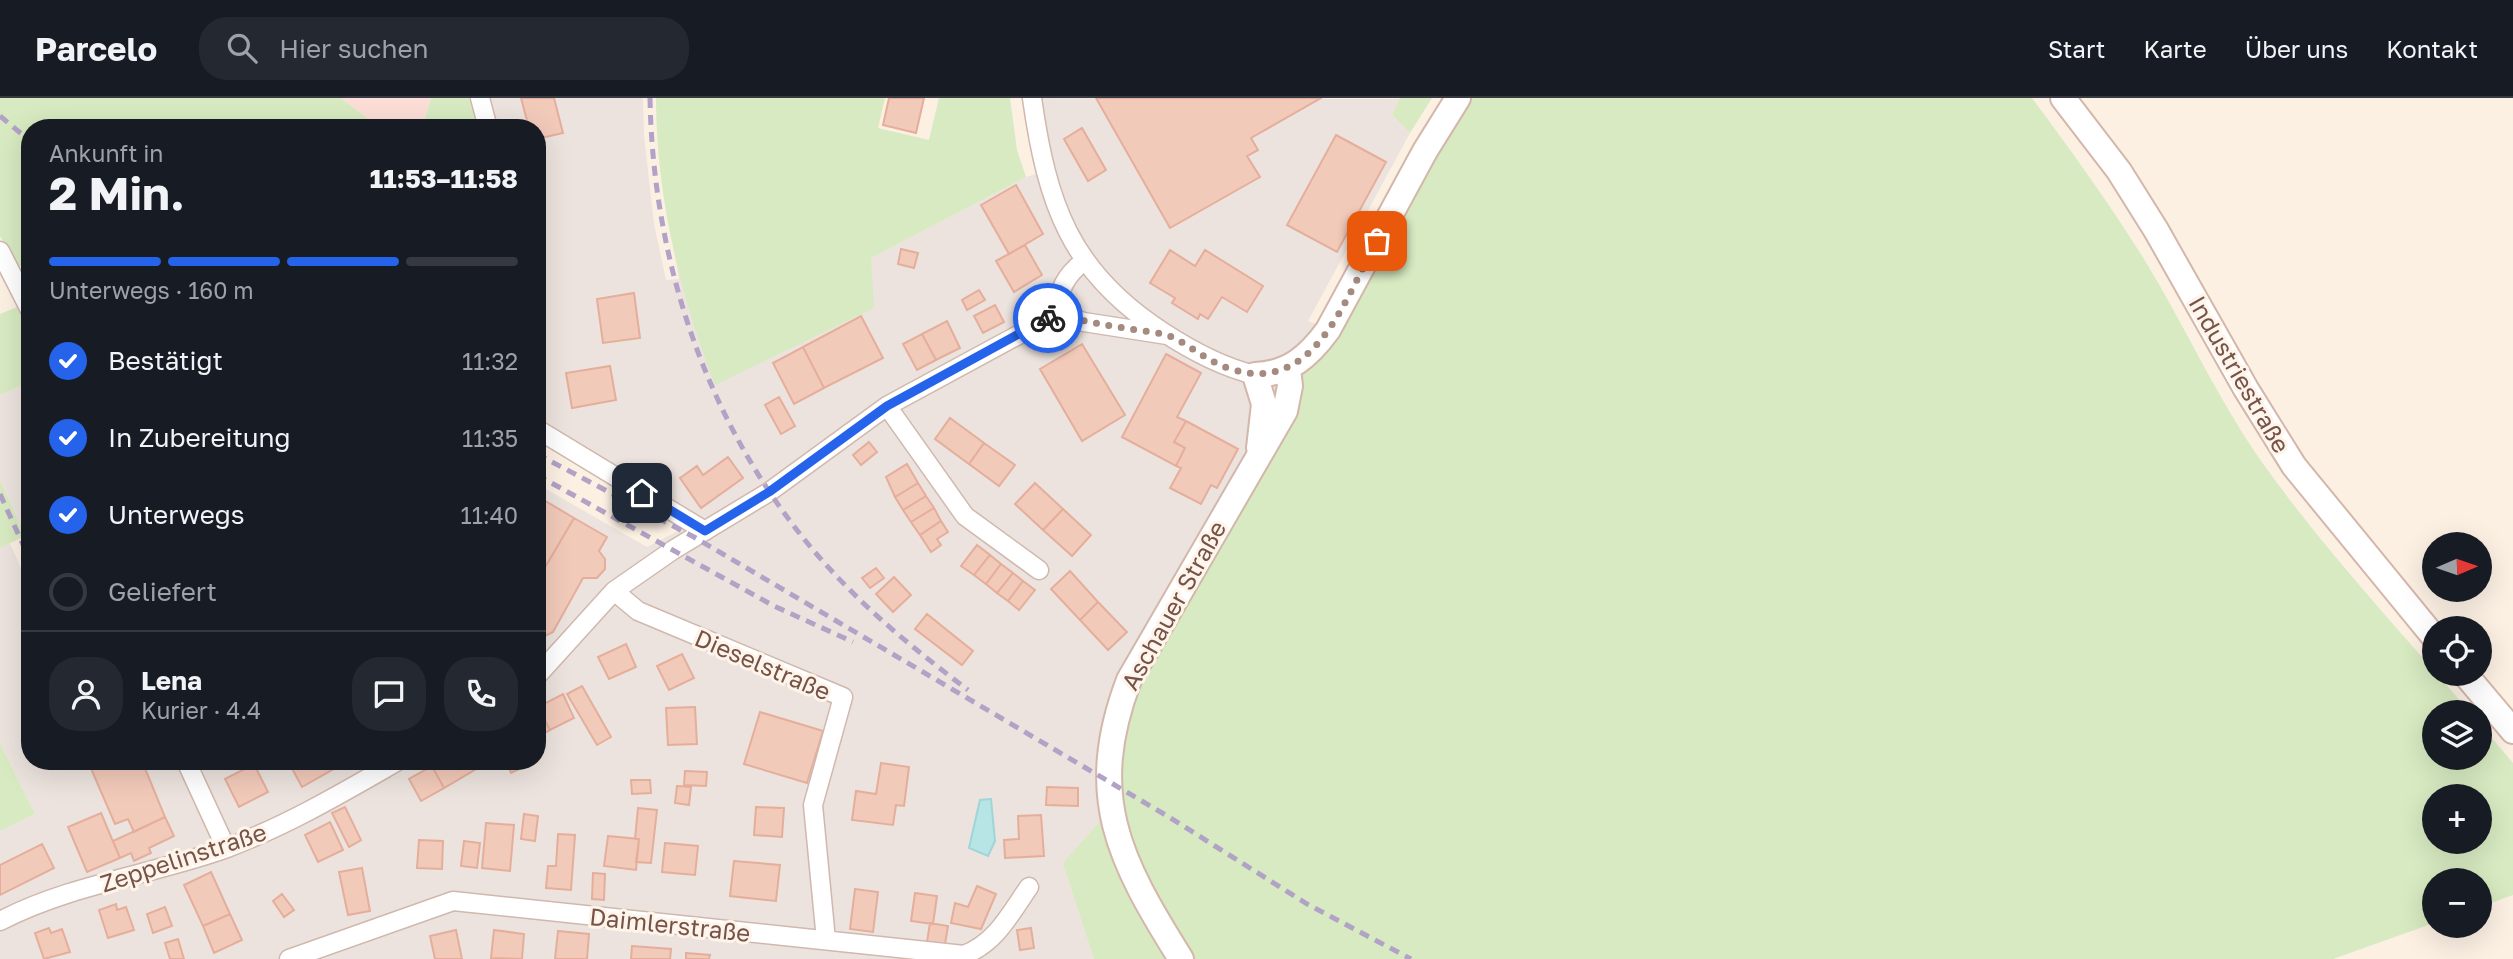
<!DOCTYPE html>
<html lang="de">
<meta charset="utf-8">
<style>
body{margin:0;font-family:"Golos Text",sans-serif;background:#242831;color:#f1f3f6;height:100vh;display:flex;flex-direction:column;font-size:26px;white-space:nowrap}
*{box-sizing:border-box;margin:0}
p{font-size:23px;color:#9ea1a6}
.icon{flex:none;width:38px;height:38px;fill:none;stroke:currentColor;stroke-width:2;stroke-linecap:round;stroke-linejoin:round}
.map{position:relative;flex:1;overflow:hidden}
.details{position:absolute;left:21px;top:21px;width:525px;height:651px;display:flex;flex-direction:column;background:#171b24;border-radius:28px;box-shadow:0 7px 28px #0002}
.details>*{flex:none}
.needle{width:46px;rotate:88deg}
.tools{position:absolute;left:2422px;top:434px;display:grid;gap:14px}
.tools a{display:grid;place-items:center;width:70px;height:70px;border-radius:50%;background:#171b24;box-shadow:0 7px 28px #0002;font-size:35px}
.pin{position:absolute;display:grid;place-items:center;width:60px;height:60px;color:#fff;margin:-30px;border-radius:14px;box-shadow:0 4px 10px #0006}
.courier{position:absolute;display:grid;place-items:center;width:70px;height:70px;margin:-35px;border:5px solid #2563eb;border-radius:50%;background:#fff;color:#222;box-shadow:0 2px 9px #0007}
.head em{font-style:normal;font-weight:700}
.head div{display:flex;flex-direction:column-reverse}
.head{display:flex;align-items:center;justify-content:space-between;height:119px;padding:0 28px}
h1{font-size:46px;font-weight:700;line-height:52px}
.bar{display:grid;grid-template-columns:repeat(4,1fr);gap:10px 7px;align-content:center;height:84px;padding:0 28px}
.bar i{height:9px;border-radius:5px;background:#363941}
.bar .current{background:#2563eb}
.bar p{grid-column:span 4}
.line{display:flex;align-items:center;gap:18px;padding:0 28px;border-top:2px solid #363941}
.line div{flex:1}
.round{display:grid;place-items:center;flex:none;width:74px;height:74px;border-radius:28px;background:#242831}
ol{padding:0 28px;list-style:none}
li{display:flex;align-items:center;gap:21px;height:77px}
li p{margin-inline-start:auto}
li .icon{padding:7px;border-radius:50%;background:#2563eb;color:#fff;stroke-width:4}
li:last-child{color:#9ea1a6}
li i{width:38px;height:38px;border:4px solid #363941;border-radius:50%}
header{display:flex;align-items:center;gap:42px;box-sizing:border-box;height:98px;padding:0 35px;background:#171b24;border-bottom:2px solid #363941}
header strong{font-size:33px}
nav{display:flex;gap:38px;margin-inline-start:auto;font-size:24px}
.search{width:490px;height:63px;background:#242831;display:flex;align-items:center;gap:18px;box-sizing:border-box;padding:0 24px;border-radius:28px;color:#9ea1a6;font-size:26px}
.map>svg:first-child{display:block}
</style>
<header>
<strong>Parcelo</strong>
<div class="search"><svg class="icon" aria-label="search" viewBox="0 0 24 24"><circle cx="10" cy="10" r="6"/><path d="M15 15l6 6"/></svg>Hier suchen</div>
<nav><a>Start</a><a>Karte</a><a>Über uns</a><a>Kontakt</a></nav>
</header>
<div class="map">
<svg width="2513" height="861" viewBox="0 0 2513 861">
<rect width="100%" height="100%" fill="#fcf0e3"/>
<!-- commercial -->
<path fill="#fdded7" d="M341,0H431L422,30H380Z"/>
<!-- industrial -->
<path fill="#ece3de" d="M491,0H643L644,38L654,126L666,182L679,181L673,147L871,160L1026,79L1053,71L1042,0L1401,1L1392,17L1410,35L1308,223L1340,235L1301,279L1103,720L1064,765L1094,861H0V733L35,716L0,645V450L10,445L30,491V663H537V386L647,449L699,422L537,318V30H499Z
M30,283V450L0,382V297Z"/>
<!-- green -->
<path fill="#d7eac1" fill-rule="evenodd" d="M0,0H341L380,30H30V157L19,170L0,138Z
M431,0H469L477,30H422Z
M656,0H885L878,30L929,42L939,0H1010L1017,52L1026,79L871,160L874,210L715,287C680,196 656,98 656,0Z
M1400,0H1432L1410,35L1392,17Z
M1467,0H2032C2072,54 2112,109 2147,166C2187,232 2219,304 2264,367C2326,454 2402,535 2470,614H2434V660H2480V626L2513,665V797L2480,809V782H2434V825L2333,861H1189L1132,763L1119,719L1124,611L1288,313L1305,271ZM2434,698H2480V744H2434Z
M22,207L30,223V283L0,297V216Z
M0,382L25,438L0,450Z
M0,645L35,716L0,733Z
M1103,720L1117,770L1171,861H1094L1063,765Z"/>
<!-- water -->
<path fill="#b7e5e6" stroke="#9ed5d8" stroke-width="2" d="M991,701L995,743L988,758L969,750L980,702Z"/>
<!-- building -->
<path fill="#f2caba" stroke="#e5ae9b" stroke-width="2" d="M521,0H554L563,35L537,41V30H529Z
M889,0H924L916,35L883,27Z
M1096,0H1321L1251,40L1258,52L1247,58L1260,79L1170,130Z
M1082,30L1106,72L1088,83L1064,41Z
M1336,37L1386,64L1337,154L1287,127Z
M1016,87L1043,136L1009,156L981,107Z
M1025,147L1042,177L1014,194L996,163Z
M901,151L918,155L914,170L898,166Z
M1170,152L1195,168L1205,152L1263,188L1247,214L1222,199L1208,221L1200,216L1198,221L1172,205L1175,200L1150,185Z
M979,192L985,202L967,212L962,202Z
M634,195L640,240L603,245L597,201Z
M995,207L1004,224L983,235L974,218Z
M861,218L883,260L824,290L803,249Z
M947,223L960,250L936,262L922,236Z
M922,236L936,262L917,272L903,246Z
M1082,246L1125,317L1082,343L1040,271Z
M803,249L824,290L794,306L773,265Z
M1166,256L1201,275L1177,319L1186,323L1174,344L1185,350L1176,368L1122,339Z
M610,268L616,302L572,310L566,275Z
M779,299L795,328L781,336L765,307Z
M950,320L984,345L969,366L935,341Z
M1186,323L1238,351L1217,390L1211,387L1201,406L1170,390L1181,370L1176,368L1185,350L1174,344Z
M869,344L877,354L861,367L853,357Z
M984,345L1015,367L999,388L969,366Z
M728,359L743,380L701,410L680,380L697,368L703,377Z
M907,366L918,385L895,399L886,379Z
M918,385L926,398L903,412L895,399Z
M1035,385L1063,411L1043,432L1015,406Z
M537,398L574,420L537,483Z
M926,398L934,410L911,424L903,412Z
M934,410L941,423L920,437L911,424Z
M1063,411L1091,437L1072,458L1043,432Z
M574,420L607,439L599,453L605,461V471L597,480H583L553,534L537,542V483Z
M941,423L948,434L937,441L941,447L931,454L920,437Z
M977,447L990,457L974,477L961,468Z
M990,457L1001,466L986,486L974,477Z
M1001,466L1013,475L997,495L986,486Z
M876,470L884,480L870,490L862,480Z
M1070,473L1098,504L1080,522L1051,491Z
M1013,475L1023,483L1008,503L997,495Z
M894,479L911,497L893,514L876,496Z
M1023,483L1035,492L1019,512L1008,503Z
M1098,504L1127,534L1108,552L1080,522Z
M927,516L973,553L962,567L915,531Z
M626,546L636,569L609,581L598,559Z
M682,556L694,580L669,592L657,568Z
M582,588L611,639L597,647L567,596Z
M563,596L574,620L550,632L538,609Z
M537,609L550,632L537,639Z
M695,609L697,646L668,647L666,610Z
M760,614L823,633L807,685L744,666Z
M94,663H142L165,719L134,734L128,721L115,726L89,666Z
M288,663H348L302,689Z
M441,663H474L478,670L444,690L432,668Z
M506,663H527L528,667L511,675Z
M881,665L909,669L904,708L896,707L893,727L852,722L856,693L876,696Z
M254,666L268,694L239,709L225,681Z
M432,668L444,690L421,703L409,681Z
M685,673L707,674L706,688L684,687Z
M631,682H650L651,695L632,696Z
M677,688L691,689L689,707L675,705Z
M1047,689L1078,690V708L1046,707Z
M345,709L361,742L349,749L332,715Z
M756,709L784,710L782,739L754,737Z
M638,710L657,712L651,765L636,764L639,741H635Z
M101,715L120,760L87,774L68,729Z
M524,716L538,718L535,743L521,741Z
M1041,717L1044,758L1005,760L1004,742L1019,741L1018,718Z
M165,719L174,738L149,750L151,755L134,763L131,755L120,760L113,743Z
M330,724L343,752L318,764L305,737Z
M486,725L514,727L510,773L482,770Z
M558,736L575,737L571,792L546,790L548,768H556Z
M608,738L639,741L636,772L604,768Z
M419,742L443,743L442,771L417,770Z
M464,743L480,745L477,770L461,768Z
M665,745L698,748L695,777L662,774Z
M42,746L54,770L0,797V767Z
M734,763L780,767L776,803L730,798Z
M362,770L370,813L348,817L339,774Z
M211,774L230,816L203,828L184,787Z
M593,775L605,776L604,802L592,801Z
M977,788L996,796L981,831L951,825L955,805L968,809Z
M855,791L878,794L873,834L850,831Z
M915,795L937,798L933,826L911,823Z
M282,796L294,812L284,819L273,803Z
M116,806L117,812L126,809L134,832L108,840L99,812Z
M165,809L172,828L153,835L147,816Z
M230,816L242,842L214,855L203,828Z
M930,825L948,828L945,846L927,844Z
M49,830L51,835L62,831L70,854L44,861L35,835Z
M1031,830L1034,850L1020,852L1017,832Z
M456,832L462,861H435L430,838Z
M494,832L524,836L522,861L491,860Z
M558,833L589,836L587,861H555Z
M178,841L184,861H170L165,845Z
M632,848L671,851L670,861H631Z
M686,855L710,857L709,861H686Z"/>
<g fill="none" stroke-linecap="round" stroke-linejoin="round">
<!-- street casing -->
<g stroke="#d0b8ad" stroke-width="21">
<path id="street" d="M480,0L488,30
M1032,0C1047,106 1070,174 1163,234C1192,253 1222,269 1255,277
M0,153L30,212
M1057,216C1058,192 1065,178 1084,163
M887,308L965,418L1039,472
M537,331L705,433
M614,493L638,513L843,599L813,707L826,842
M537,578L614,493L673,452L769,394L887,308L1057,216L1084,224L1167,237
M186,663L226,750
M0,823C71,786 152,777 227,750C288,727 342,695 398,663
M289,861L453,803L964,857C996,845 1010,816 1029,789"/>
</g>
<!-- secondary casing -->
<g stroke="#d3b7aa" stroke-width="28">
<path id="secondary" d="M2063,0L2119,73L2156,132L2246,291L2294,368L2434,539
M1259,350L1264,306L1255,277C1289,276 1309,258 1328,232L1425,53L1458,0
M2465,576L2513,633
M1181,861C1119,762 1085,698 1129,582L1285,313L1290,288L1288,271"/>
</g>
<!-- street -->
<use href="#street" stroke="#fff" stroke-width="18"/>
<!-- secondary -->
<use href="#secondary" stroke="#fff" stroke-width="24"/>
<!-- rail -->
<path stroke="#b1a2c6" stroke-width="5" stroke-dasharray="10 7" stroke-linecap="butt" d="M650,0C653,180 719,360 847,489C884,527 926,560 968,592
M0,18L30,43
M537,356L694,439L1169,719L1307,806L1411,861
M537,377L774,508L853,544
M0,396L30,462"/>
</g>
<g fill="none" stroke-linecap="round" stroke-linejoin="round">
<!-- done -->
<path stroke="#a48a7f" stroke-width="7" stroke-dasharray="0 12.6" d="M1048,220L1057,216C1081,223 1105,227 1130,231C1142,233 1156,234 1167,237C1188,245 1206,263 1228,270C1314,300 1344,202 1377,143"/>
<!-- route -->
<path stroke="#2563eb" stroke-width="9" d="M642,395L705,433L769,394L887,308L1048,220"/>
</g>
<g text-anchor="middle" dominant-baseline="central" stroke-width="6" stroke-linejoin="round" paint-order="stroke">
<!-- street labels -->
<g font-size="24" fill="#755349" stroke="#fff4e9">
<text transform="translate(2240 276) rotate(60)">Industriestraße</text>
<text transform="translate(1173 507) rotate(-61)">Aschauer Straße</text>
<text transform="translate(763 566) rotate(23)">Dieselstraße</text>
<text transform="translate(183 759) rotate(-18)">Zeppelinstraße</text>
<text transform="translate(670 826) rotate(6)">Daimlerstraße</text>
</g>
</g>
</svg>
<div class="tools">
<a><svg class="needle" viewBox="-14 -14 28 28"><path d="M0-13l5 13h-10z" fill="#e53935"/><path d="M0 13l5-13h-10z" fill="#9ea1a6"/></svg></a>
<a><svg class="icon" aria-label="locate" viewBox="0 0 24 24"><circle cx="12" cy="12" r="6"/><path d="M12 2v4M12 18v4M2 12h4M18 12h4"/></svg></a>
<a><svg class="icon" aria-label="layers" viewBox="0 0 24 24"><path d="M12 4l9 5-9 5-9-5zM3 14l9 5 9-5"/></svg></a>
<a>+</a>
<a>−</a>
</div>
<div class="pin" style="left:1377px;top:143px;background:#ea580c"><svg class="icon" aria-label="bag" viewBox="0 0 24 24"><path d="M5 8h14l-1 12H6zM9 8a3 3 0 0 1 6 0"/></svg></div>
<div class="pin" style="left:642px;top:395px;background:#1f2937"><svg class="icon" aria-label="home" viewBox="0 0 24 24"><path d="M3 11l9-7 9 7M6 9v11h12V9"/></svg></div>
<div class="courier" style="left:1048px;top:220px"><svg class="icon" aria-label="bike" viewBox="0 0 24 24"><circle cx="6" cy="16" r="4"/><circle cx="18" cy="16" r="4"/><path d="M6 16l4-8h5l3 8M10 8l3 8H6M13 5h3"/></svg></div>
<section class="details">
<div class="head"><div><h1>2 Min.</h1><p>Ankunft in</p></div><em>11:53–11:58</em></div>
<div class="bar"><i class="current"></i><i class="current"></i><i class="current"></i><i></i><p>Unterwegs · 160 m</p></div>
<ol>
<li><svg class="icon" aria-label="check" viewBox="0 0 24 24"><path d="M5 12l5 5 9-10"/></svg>Bestätigt<p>11:32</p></li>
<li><svg class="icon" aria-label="check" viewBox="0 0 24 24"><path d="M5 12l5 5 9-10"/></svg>In Zubereitung<p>11:35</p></li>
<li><svg class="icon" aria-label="check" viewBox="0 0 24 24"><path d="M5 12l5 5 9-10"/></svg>Unterwegs<p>11:40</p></li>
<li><i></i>Geliefert</li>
</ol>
<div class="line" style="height:126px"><a class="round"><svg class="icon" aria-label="person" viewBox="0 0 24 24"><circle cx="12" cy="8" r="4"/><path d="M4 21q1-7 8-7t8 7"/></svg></a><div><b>Lena</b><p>Kurier · 4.4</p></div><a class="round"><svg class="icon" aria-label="chat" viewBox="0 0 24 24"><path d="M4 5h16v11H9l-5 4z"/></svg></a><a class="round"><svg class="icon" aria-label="phone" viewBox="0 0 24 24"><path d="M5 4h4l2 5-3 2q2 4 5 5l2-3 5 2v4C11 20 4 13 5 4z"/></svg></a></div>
</section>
</div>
